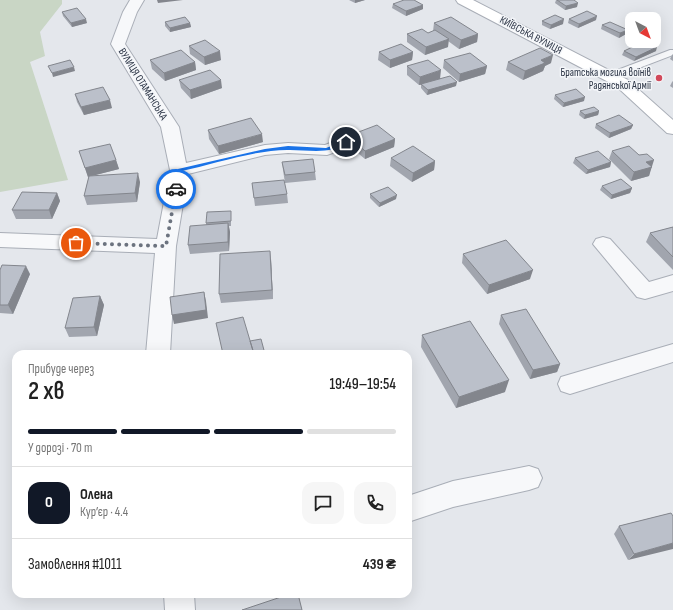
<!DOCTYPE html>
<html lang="uk">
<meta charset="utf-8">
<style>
body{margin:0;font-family:"Sofia Sans Condensed",sans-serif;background:#f6f6f6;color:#222;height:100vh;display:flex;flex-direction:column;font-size:15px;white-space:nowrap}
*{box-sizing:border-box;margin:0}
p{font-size:13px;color:#767676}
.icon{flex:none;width:22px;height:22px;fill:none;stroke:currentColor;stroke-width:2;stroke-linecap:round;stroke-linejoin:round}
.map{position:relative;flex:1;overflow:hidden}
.drawer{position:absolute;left:12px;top:350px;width:400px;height:248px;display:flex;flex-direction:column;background:#fff;border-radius:12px;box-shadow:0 4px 16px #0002}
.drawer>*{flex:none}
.needle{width:26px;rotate:139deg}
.buttons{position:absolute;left:625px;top:12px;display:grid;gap:8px}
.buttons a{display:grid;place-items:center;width:36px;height:36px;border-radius:8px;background:#fff;box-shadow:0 4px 16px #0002;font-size:20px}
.pin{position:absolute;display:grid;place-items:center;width:34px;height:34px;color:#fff;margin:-17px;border:2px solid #fff;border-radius:50%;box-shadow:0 1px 4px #0007}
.courier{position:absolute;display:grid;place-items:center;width:40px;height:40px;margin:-20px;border:3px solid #1a73e8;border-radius:50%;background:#fff;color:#222;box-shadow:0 1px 5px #0007}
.summary em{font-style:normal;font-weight:600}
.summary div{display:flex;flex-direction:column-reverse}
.summary{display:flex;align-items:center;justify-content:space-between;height:68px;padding:0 16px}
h1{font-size:26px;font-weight:600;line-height:30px}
.bar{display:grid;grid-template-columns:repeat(4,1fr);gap:6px 4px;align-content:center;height:48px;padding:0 16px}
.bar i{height:5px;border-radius:3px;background:#e0e0e0}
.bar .selected{background:#111827}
.bar p{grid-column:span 4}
.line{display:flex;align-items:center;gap:10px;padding:0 16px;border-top:1px solid #e0e0e0}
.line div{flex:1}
.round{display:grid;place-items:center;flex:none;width:42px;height:42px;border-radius:12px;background:#f6f6f6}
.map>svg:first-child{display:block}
</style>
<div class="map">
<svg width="673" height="610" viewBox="0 0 673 610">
<rect width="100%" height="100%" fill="#e4e7ec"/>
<!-- green -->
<path fill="#c9d6c5" d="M0,0H62V4L40,32L45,56L30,62L68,180L0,192Z"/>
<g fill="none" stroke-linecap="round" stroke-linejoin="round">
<!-- lane casing -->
<g stroke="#a9aeb7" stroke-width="2">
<path id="lane" d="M670,50H673V55L613,78H607L606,76L607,74Z"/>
</g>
<!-- street casing -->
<g stroke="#a9aeb7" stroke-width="2">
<path id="street" d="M130,0H144L137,12L125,44L179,127L186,163L265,145L288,143L325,145L346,137L352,138L355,142L352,146L327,155L288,153L265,155L188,174L176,246L170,354H146L155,253L0,247V233L157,239L170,170L161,127L111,44L123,12Z
M603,237L610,239L649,282L673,275V291L645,299L637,297L593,244L596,239Z
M673,344V362L570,394L561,391L558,384L561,377Z
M529,466L538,469L542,478L538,487L529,490L453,507L408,522V496L453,481Z
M164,594H194L195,610H165Z"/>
</g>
<!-- secondary casing -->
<g stroke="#a9aeb7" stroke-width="2">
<path id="secondary" d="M456,0H473L628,80L673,120V134L667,133L616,86L458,3Z"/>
</g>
<!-- lane -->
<use href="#lane" fill="#f7f8fa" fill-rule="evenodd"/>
<!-- street -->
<use href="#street" fill="#f7f8fa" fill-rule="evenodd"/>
<!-- secondary -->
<use href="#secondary" fill="#fff" fill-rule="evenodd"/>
</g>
<!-- wall -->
<path fill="#a1a5ae" d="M349,0H365L355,3Z
M556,0H574L577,7L565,10L555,3Z
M393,4L423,5V9L406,16L392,8Z
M62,12L87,23L72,27L63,16Z
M569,19L596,20L578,28L568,23Z
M542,21L563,24L550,29L542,25Z
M165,22L190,23L191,27L170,32L165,26Z
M434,23L478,34L477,42L459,49L448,41V47L425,55L407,42V34L428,33L433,31Z
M602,25L626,34L619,38L601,29Z
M189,46L221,60L205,65L190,54Z
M624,51H656L634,61L622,55Z
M379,52H413L412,60L390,68L378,60Z
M673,54V61L670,59L672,55Z
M150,60L195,62L196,70L165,81L152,69Z
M444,60L487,66L485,74L459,82L443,68Z
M508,62L551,63L545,66L543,71L523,80L506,70Z
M407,66L440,79L456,86L427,95L421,88V85H419L407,75Z
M179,80L222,88L191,99L181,88Z
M673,81V88L670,86L672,82Z
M75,94L112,108L84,115L77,102Z
M555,95L584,101L563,107L554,99Z
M580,111H599L598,115L584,119L579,115Z
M596,124L633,125L631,129L609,138L595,128Z
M208,130L263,142L219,154L209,139Z
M348,136L395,139L394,147L365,159L348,145Z
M79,151L116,160L119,169L91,176L140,182L137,202L87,205L84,196L89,176L88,177Z
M612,151L651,167L649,176L631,181L609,159Z
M391,158L435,161L434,170L412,182L390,166Z
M575,158L611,162L610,167L586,174L573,163Z
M282,162L315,172L316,180L285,183L283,170Z
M252,183L287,194L288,203L255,206Z
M602,186L632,188L630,193L611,199L600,190Z
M57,193L60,201L52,219H16L12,210Z
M370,194L396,199L379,207L370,198Z
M231,211V226H229L230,232L229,251L190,254L188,245L206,225V223Z
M673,227V270L646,242L650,233Z
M463,254L530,279L487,294L462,263Z
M271,259L273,299L221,303L219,294Z
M0,270L30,274L13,314L0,313Z
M100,296L104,305L97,336L69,337L65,328Z
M501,315L560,364L557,372L530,379L499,324Z
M422,335L505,392L456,408L421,347Z
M671,513L628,560L614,534L619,526Z"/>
<!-- shaded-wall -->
<path fill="#83868d" d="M157,0H183L158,3Z
M355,0H365L355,3Z
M578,3L577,7L565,10L566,6Z
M423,5V9L406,16V11Z
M597,16L596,20L578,28L579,24Z
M86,19L87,23L72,27L71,23Z
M564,19L563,24L550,29L551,25Z
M190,23L191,27L170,32V28Z
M628,30L626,34L619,38L620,33Z
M478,34L477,42L459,49L461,40Z
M449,39L448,47L425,55L426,47Z
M657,47L656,51L634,61L636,57Z
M220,51L221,60L205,65L204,57Z
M413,52L412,60L390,68V60Z
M553,55L551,63L545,66L543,71L523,80L525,71L541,60Z
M195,62L196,70L165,81L164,73Z
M487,66L485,74L459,82L460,74Z
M74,67L75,71L53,77L52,73Z
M441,70L440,79L419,85L420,77Z
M221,80L222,88L191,99L190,90Z
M457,82L456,86L427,95L428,90Z
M585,97L584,101L563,107L564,103Z
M110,100L112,108L84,115L81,107Z
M599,111L598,115L584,119L585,115Z
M633,125L631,129L609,138L610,133Z
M262,134L263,142L219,154L218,146Z
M395,139L394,147L365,159V151Z
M116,160L119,169L88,177L85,168Z
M654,160L649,176L631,181L634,172L646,162Z
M435,161L434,170L412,182L413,173Z
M611,162L610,167L586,174L588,170Z
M138,173L140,182L137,202L135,193Z
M632,188L630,193L611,199L612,195Z
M57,193L60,201L52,219L49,210Z
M397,195L396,199L379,207L380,203Z
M228,223L230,232L229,251L228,242Z
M270,251L271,259L273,299L272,290Z
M26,266L30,274L13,314L8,305Z
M533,270L530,279L487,294L489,285Z
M204,292L206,301L208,318L174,324L172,315Z
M100,296L104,305L97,336L94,327Z
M560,364L557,372L530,379L533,370Z
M509,380L505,392L456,408L459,397Z
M673,543V549L628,560L634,554Z"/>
<!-- building -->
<path fill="#bbc0ca" stroke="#83868d" d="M404,0H414L423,5L406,11L393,4Z
M557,0H574L578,3L566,6Z
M77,8L86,19L71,23L62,12Z
M587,11L597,16L579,24L569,19Z
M555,15L564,19L551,25L542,21Z
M185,17L190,23L170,28L165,22Z
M451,17L478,34L461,40L434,23Z
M610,22L628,30L620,33L602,25Z
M422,29L428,33L435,30L449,39L426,47L407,34Z
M205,40L220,51L204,57L189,46Z
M645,41L657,47L636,57L624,51Z
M401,44L413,52L390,60L379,52Z
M540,48L553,55L541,60L545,63L525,71L508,62Z
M181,50L195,62L164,73L150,60Z
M470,53L487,66L460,74L444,60Z
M70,60L74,67L52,73L48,66Z
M428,60L441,70L420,77L407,66Z
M210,70L221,80L190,90L179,80Z
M450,76L457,82L428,90L421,84Z
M103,87L110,100L81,107L75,94Z
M576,89L585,97L564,103L555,95Z
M594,107L599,111L585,115L580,111Z
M619,115L633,125L610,133L596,124Z
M251,118L262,134L218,146L208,130Z
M377,125L395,139L365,151L348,136Z
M110,144L116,160L85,168L79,151Z
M413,146L435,161L413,173L391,158Z
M629,146L639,155L647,154L654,160L646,162L652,167L634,172L612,151Z
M598,151L611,162L588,170L575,158Z
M313,159L315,172L285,175L282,162Z
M138,173L135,193L84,196L89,176Z
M621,179L632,188L612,195L602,186Z
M284,180L287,194L254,198L252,183Z
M388,187L397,195L380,203L370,194Z
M22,192L57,193L49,210H12Z
M231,211V221L206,223L207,212Z
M228,223V242L188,245L190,226Z
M673,227V257L650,233Z
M506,240L533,270L489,285L463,254Z
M270,251L272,290L219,294L220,254Z
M2,265L26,266L8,305H0V270Z
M204,292L206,310L172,315L170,297Z
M100,296L94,327L65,328L73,298Z
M526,309L560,364L533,370L501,315Z
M243,317L254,354H223L216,323Z
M470,321L509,380L459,397L422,335Z
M261,339L265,354H254L250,341Z
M671,513L673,516V543L634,554L619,526Z
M290,594H298L302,610H242Z"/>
<!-- route -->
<path fill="#1a73e8" d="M344,141L349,142C331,155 310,150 290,150C258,149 214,164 182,171L179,189L176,190L173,189L178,169L265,149L288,146L326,148Z"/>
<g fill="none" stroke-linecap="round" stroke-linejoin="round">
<!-- done -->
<path stroke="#6c737f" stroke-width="4" stroke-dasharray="0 7.2" d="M76,243L166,246L176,189"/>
</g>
<!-- markers -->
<circle fill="#d1495b" stroke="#f4f6f9" stroke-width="1.5" cx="659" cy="78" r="4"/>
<g text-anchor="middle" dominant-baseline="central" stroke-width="3" stroke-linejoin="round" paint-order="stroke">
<!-- far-street labels -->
<g font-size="11" fill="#2b3445" stroke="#f4f6f9">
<text transform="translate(531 35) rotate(28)">КИЇВСЬКА ВУЛИЦЯ</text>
<text transform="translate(143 84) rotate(58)">ВУЛИЦЯ ОТАМАНСЬКА</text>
</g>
<!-- far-poi labels -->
<g font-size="11" fill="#2b3445" stroke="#f4f6f9" text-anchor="end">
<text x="651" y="72">Братська могила воїнів<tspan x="651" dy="13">Радянської Армії</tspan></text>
</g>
</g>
</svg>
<div class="buttons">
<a><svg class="needle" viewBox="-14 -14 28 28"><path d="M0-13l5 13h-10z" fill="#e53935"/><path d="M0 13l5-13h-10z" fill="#767676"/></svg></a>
</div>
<div class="pin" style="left:76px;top:243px;background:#ea580c"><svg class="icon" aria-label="bag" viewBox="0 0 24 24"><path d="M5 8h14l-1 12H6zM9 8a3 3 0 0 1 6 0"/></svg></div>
<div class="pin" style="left:346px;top:142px;background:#1f2937"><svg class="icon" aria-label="home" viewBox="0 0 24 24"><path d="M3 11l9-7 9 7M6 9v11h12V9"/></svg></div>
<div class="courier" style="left:176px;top:189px"><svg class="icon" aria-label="car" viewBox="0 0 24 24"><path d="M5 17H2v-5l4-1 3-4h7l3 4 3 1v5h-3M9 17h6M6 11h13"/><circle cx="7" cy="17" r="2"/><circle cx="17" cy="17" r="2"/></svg></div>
<section class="drawer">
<div class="summary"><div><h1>2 хв</h1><p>Прибуде через</p></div><em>19:49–19:54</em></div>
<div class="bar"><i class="selected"></i><i class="selected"></i><i class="selected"></i><i></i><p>У дорозі · 70 m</p></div>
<div class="line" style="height:72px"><b class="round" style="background:#111827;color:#fff">О</b><div><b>Олена</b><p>Кур’єр · 4.4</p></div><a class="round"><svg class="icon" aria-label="chat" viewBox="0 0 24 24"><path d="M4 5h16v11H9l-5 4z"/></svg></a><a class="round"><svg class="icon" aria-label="phone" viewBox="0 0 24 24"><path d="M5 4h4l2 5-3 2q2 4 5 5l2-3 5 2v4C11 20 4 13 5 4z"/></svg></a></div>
<div class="line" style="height:52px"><div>Замовлення #1011</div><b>439 ₴</b></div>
</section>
</div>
